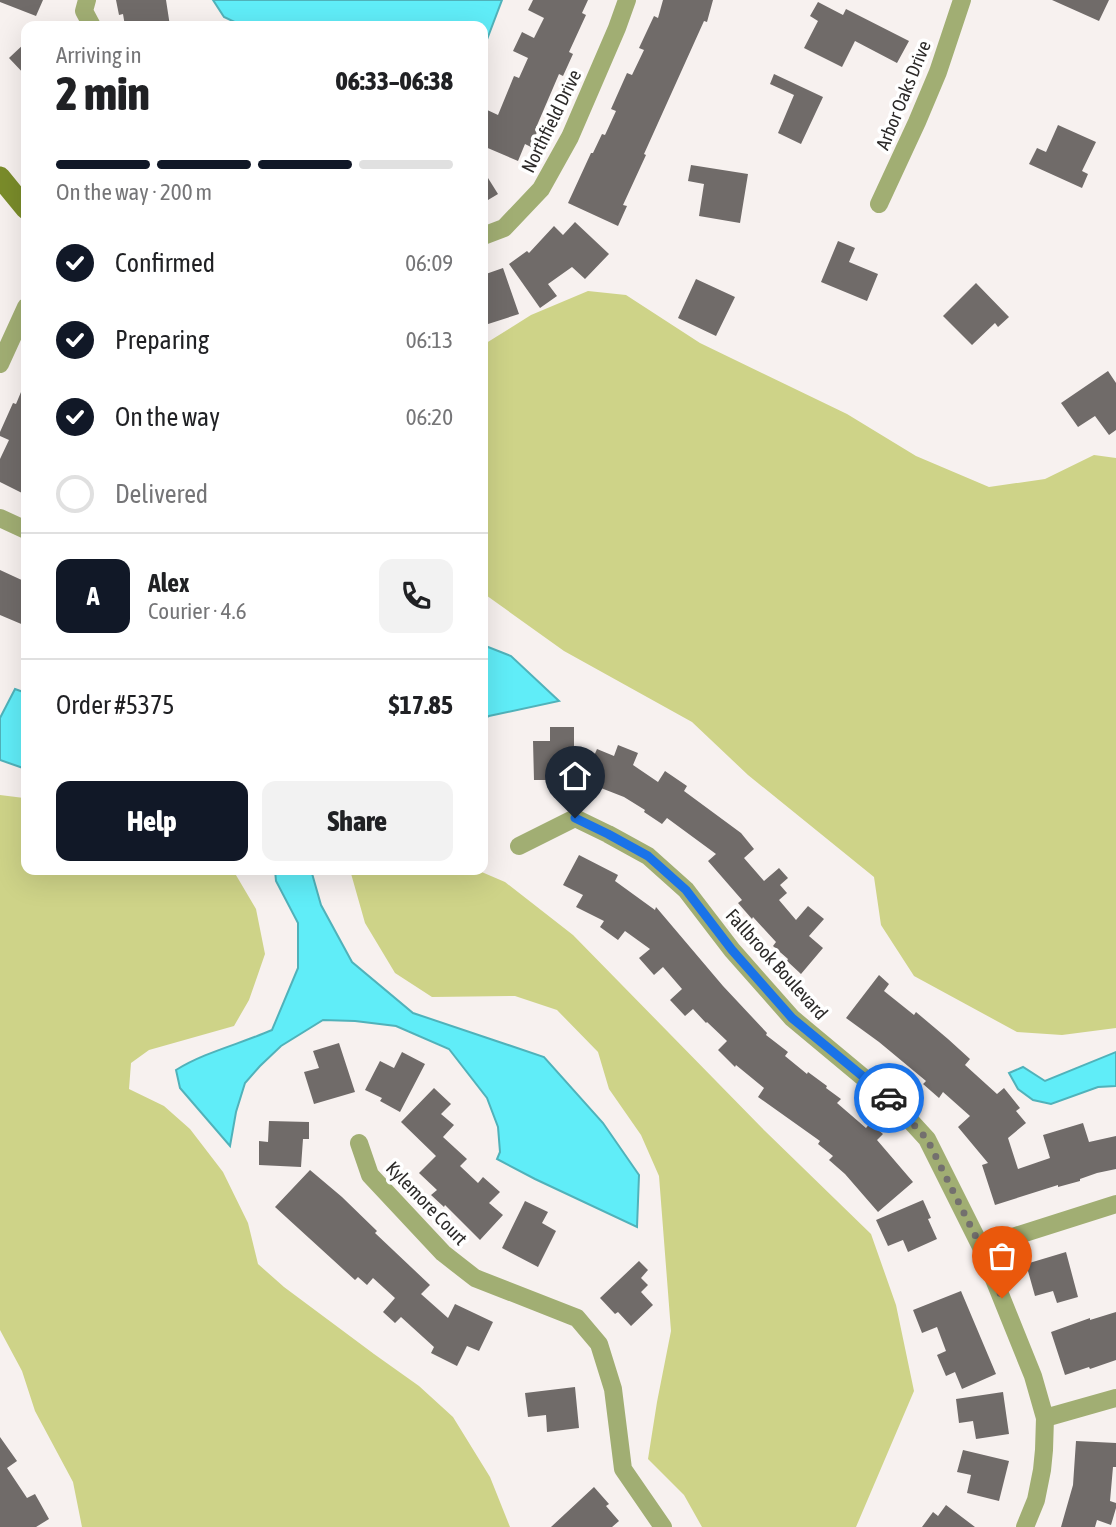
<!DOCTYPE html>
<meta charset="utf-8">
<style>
body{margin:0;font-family:"Asap Condensed",sans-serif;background:#f2f2f2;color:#202124;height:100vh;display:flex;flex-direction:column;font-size:26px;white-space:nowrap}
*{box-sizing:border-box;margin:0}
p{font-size:23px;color:#757577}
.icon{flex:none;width:38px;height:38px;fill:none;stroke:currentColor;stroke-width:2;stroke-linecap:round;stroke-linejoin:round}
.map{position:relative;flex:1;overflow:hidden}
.panel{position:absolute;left:21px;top:21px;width:467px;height:854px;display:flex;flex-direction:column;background:#fff;border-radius:14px;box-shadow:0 7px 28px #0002}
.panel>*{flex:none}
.pin{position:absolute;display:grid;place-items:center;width:60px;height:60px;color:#fff;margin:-72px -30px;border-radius:50% 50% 50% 0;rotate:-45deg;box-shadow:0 0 7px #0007}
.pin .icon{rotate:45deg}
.courier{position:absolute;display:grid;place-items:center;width:70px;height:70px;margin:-35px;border:5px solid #1a73e8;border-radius:50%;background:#fff;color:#222;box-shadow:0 2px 9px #0007}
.head em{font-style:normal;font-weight:800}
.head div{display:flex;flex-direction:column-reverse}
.head{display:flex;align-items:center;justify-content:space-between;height:119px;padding:0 35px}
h1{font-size:46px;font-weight:800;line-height:52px}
.bar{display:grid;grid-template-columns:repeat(4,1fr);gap:10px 7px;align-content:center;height:84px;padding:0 35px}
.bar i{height:9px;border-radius:5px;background:#e0e0e0}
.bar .selected{background:#111827}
.bar p{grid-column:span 4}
.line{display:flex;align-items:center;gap:18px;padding:0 35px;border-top:2px solid #e0e0e0}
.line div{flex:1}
.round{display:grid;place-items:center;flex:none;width:74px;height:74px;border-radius:14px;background:#f2f2f2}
ol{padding:0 35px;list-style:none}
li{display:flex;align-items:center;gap:21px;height:77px}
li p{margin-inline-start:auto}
li .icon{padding:7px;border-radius:50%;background:#111827;color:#fff;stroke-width:4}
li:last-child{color:#757577}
li i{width:38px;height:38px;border:4px solid #e0e0e0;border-radius:50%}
.primary-button{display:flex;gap:14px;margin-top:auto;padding:14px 35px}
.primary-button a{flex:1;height:80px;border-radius:14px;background:#111827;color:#fff;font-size:28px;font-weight:800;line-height:80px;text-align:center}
.primary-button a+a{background:#f2f2f2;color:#202124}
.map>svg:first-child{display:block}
</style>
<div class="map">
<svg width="1116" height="1527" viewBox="0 0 1116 1527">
<rect width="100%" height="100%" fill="#f7f1ef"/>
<!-- green -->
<path fill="#ced388" d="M588,291L626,295L700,343L847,414L916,456L989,487L1045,479L1094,455L1116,458V1028L1062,1035L1017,1032L914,976L881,925L874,877L748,775L692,722L564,651L483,593V345L531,315Z
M0,795L24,798L26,795V870H233L256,909L265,954L249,1000L234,1026L149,1050L131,1063L129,1089L164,1106L190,1129L223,1172L248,1223L258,1264L284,1287L374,1354L419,1386L453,1417L490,1477L510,1527H82L73,1482L35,1411L22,1371L0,1330Z
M350,870H477L505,882L573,935L765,1131L871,1234L896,1305L914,1391L856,1527H702L684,1495L648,1459L657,1402L671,1331L659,1176L641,1135L609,1089L598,1052L557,1010L515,996L432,997L395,973L365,923Z"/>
<!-- water -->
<path fill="#60edf8" stroke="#50b2ba" stroke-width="2" d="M213,0H502L483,50V26H243L224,17Z
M483,645L511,656L559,701L489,716L483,719Z
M15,689L26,693V769L0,760V718Z
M275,870H311L321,905L352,962L413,1013L544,1057L603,1123L639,1175L637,1227L535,1179L497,1159L500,1152L498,1127L487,1098L449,1049L396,1026L355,1021L323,1020L281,1046L260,1066L245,1083L236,1112L230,1146L180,1088L176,1070C205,1052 240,1044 272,1030L298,968V923L276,881Z
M1116,1052V1086L1098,1087L1051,1104L1033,1100L1018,1089L1009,1073L1023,1067L1045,1081Z"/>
<!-- building -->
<path fill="#706b69" d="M0,0H43L36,16L0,2Z
M116,0H166L170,26H125L123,14L119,15Z
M533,0H588L582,13L586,15L569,52L573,54L563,76L559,74L535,130L537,132L531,147L525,144L518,161L483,146V108L498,115L514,76L519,78L528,58L513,51L522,32L534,38L544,18L528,10Z
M663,0H713L707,22L704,21L644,154L646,155L623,205L627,206L618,226L568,203L591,153H593L602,134L605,135L616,111L611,109L627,73L632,75L644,50L639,48L654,16L658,18Z
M1052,0H1109L1099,21Z
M818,2L843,15L846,9L909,41L897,63L855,41L842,67L804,48L818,21L810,16Z
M26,42V76L9,58Z
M774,74L823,97L801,144L778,133L794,95L770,84Z
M1058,125L1096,142L1082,171L1088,174L1082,188L1029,164L1037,148L1046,152Z
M691,165L748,174L740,223L699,216L704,184L688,181Z
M483,170L498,194L483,203Z
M575,222L609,254L585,279L572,267L548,284L557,296L540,308L509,264L527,251L529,253L554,226L563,235Z
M838,241L855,248L849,262L878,274L867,301L821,282Z
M503,268L519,314L485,325L483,318V275Z
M696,279L735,297L716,336L678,318Z
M976,283L1009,317L998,327L995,323L972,345L943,316Z
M1108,371L1116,383V430L1109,435L1095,416L1078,427L1061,403Z
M26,380V495L0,482V459L9,440L0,436V432L13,403L16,404Z
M0,570L26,582V626L0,615Z
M550,727H574V777H546V780H534L533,741H550Z
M618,745L638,753L633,765L658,782L665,771L687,786L684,791L741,833L754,849L744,858L764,881L779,868L788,878L780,885L787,893L779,900L796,920L808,906L824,919L809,936L823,948L801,974L787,961L788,959L773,946L776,942L753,917L752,919L738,903L742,900L708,861L716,854L667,818L662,824L644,812L645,810L624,797L583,781L597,749L614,756Z
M579,855L618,875L615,881L655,910L656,907L723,986L767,1033L766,1035L788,1052L785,1056L807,1074L808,1072L827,1086L826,1088L841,1099L837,1103L866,1128L870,1123L883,1134L877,1140L913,1182L878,1212L845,1174L829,1160L833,1156L818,1144L820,1141L758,1097L764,1088L736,1065L735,1067L718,1050L727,1041L707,1022L706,1023L693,1009L685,1016L670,1000L682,989L663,967L654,975L639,958L650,949L625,931L618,940L600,927L604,921L576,907L583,895L563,885Z
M879,975L889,984L884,991L914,1015L916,1012L948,1039L970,1059L965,1065L997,1094L1004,1088L1020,1108L1016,1111L1026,1123L1008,1138L1018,1169L1050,1158L1043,1135L1083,1123L1089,1142L1116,1136V1169L1097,1173L1080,1179V1181L1058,1187V1185L995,1205L982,1165L988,1163L958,1127L970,1116L943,1092L939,1098L923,1084L926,1081L879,1042L846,1018Z
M339,1043L355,1092L314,1104L304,1072L319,1068L313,1051Z
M402,1052L425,1064L400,1112L380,1101L382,1098L365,1090L380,1061L394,1068Z
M434,1088L451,1104L441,1114L454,1125L443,1137L467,1159L460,1166L478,1183L483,1177L500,1192L489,1203L503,1215L480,1240L445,1205L444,1207L431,1195L437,1190L419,1173L436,1156L401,1122Z
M269,1121L309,1122V1139H303L301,1167L259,1165V1141L268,1142Z
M310,1170L342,1197L377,1231L375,1233L430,1285L421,1294L448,1318L455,1304L493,1322L479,1351L467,1346L457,1366L431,1353L434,1347L401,1317L395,1323L383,1312L395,1298L373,1278L367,1285L358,1277L355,1280L275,1207Z
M923,1200L931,1218L928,1219L937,1239L908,1252L903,1240L888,1246L876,1220Z
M525,1201L548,1212L542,1223L556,1231L538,1267L502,1248Z
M1066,1252L1078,1297L1057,1303L1053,1291L1035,1296L1026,1264Z
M639,1261L648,1270L641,1278L648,1285L641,1292L653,1305L631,1326L618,1312L615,1314L600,1298Z
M961,1291L996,1374L962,1389L955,1372L946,1376L937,1355L946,1351L937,1327L922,1333L913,1310Z
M1116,1312V1360L1090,1369L1089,1367L1065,1375L1051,1332L1090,1318V1320Z
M575,1387L579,1428L547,1432L546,1415L528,1417L525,1393Z
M1003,1392L1009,1434L976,1439L973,1421L959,1423L956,1399Z
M0,1437L17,1461L7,1468L27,1498L35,1494L49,1519L36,1527H0Z
M1076,1441L1116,1443V1467H1113L1110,1501L1116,1503V1508L1111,1525L1097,1520L1095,1527H1061L1073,1485Z
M963,1450L1009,1461L999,1501L967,1493L971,1475L957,1472Z
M594,1487L609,1504L606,1506L619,1521L612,1527H551Z
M946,1505L975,1527H922L933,1512L938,1516Z"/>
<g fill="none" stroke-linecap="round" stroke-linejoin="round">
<!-- street -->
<path stroke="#a1ae73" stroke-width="18" d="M87,0L84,11L92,26
M879,204L917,122L938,72L962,0
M483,236L504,228L541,189L570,137L617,28L627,0
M0,364L26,307
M0,518L26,530
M519,846L575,818L608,834L648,856L686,890L732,950L792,1018L894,1103L927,1139L981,1247L1033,1376L1045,1418L1044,1450L1042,1470L1036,1500L1025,1527
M359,1143L370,1175L443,1253L475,1278L577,1318L599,1344L613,1389L623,1469L663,1527
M981,1247L1116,1204
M1045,1418L1116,1398"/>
<!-- secondary -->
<path stroke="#7a8c2a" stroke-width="21" d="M0,177L26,209"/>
</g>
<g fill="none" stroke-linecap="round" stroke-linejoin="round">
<!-- done -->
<path stroke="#73706e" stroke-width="7" stroke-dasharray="0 12.6" d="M889,1098L927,1139L981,1247L1002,1298"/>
<!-- route -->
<path stroke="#1a73e8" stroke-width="9" d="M575,818L608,834L648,856L686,890L732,950L792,1018L889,1098"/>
</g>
<g text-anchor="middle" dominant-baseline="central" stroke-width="7" stroke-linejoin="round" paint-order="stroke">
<!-- street labels -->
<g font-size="19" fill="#2c2a29" stroke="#fff">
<text transform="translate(903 95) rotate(-68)">Arbor Oaks Drive</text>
<text transform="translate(551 121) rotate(-64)">Northfield Drive</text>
<text transform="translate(777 964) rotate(48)">Fallbrook Boulevard</text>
<text transform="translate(427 1203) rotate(46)">Kylemore Court</text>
</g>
</g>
</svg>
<div class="pin" style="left:1002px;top:1298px;background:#ea580c"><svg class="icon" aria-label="bag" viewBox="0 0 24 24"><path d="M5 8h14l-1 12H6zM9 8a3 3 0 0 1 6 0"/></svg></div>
<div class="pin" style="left:575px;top:818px;background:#1f2937"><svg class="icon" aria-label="home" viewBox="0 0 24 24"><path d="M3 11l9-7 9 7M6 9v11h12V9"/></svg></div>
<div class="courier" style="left:889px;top:1098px"><svg class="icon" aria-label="car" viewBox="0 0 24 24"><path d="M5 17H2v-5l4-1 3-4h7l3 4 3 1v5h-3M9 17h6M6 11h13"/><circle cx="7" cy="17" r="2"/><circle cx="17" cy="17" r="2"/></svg></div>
<section class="panel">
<div class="head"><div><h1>2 min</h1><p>Arriving in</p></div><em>06:33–06:38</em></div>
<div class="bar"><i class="selected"></i><i class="selected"></i><i class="selected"></i><i></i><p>On the way · 200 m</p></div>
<ol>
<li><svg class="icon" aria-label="check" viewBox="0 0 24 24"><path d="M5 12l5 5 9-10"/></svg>Confirmed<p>06:09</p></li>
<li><svg class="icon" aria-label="check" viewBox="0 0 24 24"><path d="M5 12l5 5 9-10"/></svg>Preparing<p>06:13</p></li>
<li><svg class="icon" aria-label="check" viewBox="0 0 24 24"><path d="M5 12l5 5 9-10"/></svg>On the way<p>06:20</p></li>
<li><i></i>Delivered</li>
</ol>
<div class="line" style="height:126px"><b class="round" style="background:#111827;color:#fff">A</b><div><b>Alex</b><p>Courier · 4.6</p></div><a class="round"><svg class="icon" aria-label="phone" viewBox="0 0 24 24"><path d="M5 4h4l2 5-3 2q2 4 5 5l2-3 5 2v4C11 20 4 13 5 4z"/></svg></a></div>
<div class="line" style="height:91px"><div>Order #5375</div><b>$17.85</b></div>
<div class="primary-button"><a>Help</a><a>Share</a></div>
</section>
</div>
